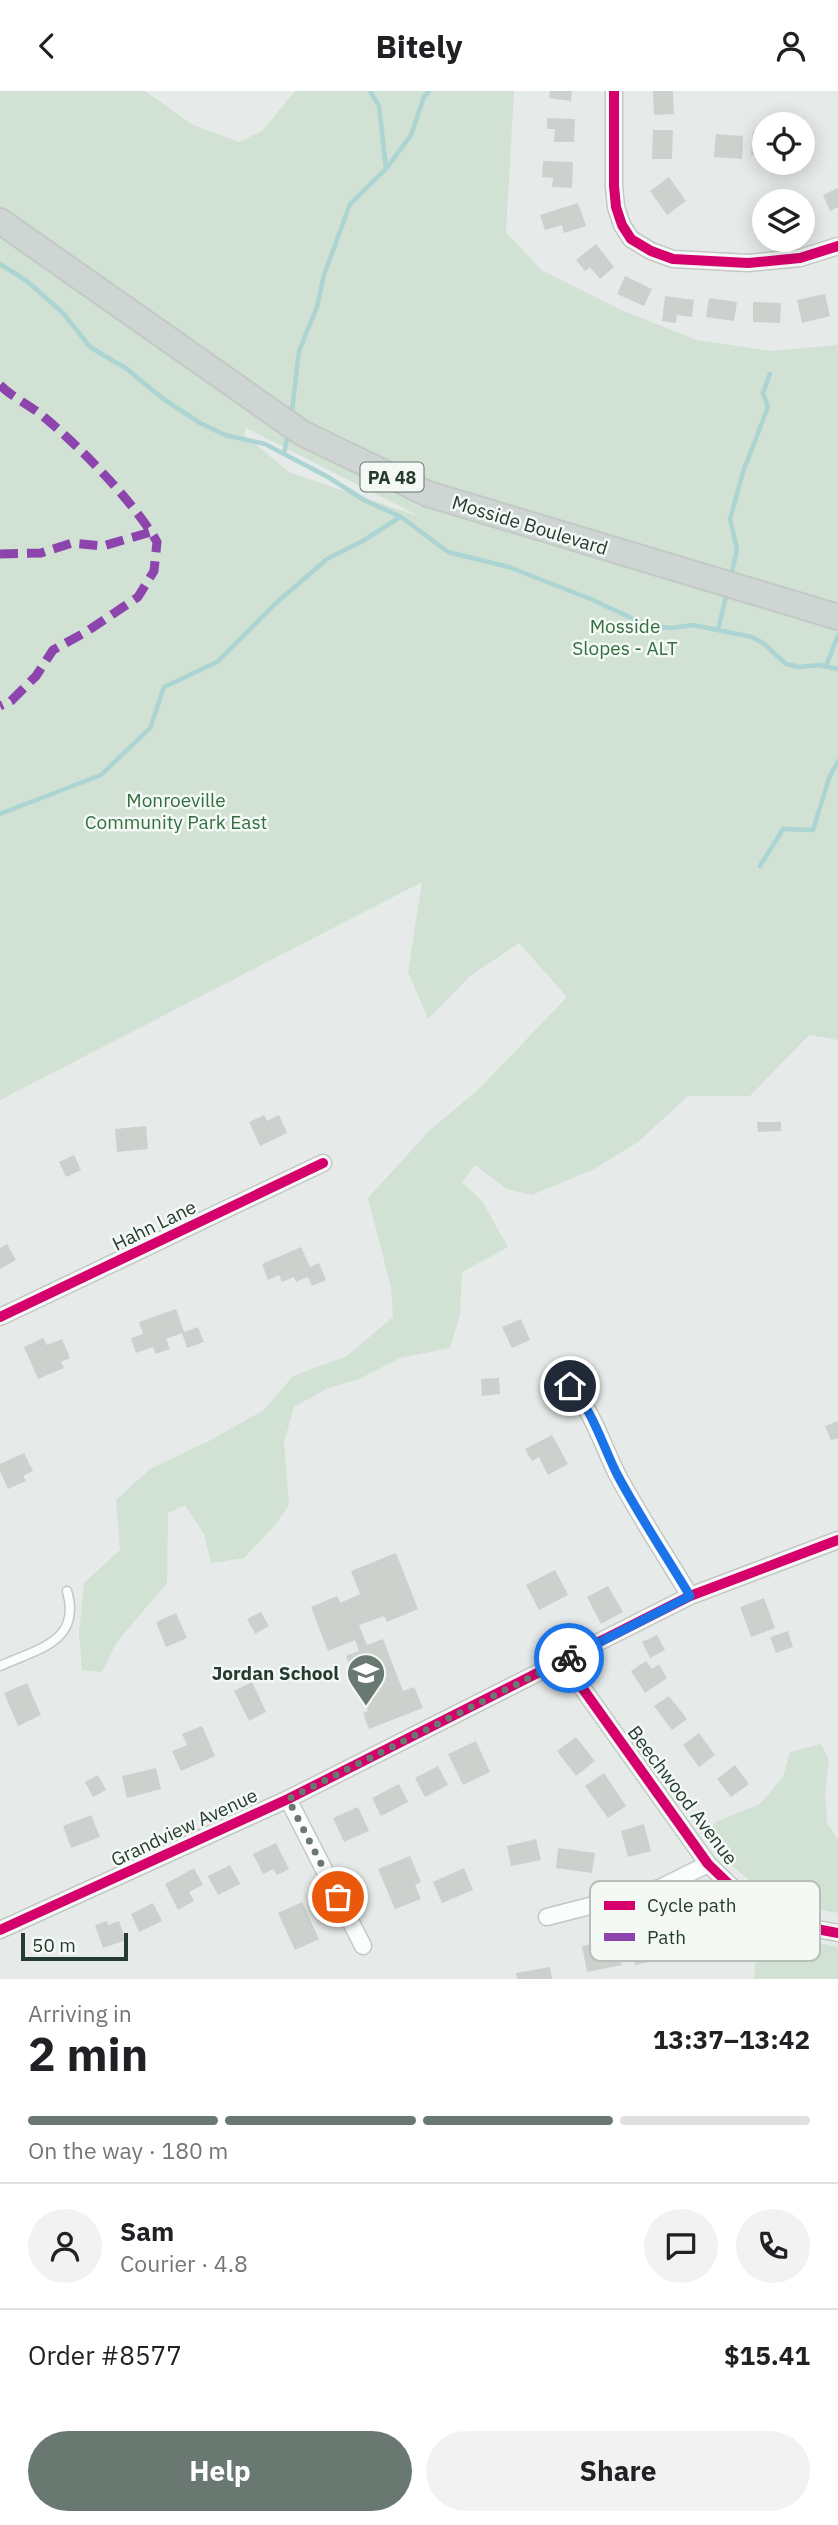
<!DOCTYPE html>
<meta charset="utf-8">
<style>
body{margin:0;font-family:"IBM Plex Sans",sans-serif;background:#f2f2f2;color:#202124;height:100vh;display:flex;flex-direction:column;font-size:26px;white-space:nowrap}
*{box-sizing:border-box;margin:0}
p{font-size:23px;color:#757577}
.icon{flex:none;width:38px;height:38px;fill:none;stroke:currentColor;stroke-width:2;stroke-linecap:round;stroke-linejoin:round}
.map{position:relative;height:1888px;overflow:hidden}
.panel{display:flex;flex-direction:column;background:#fff;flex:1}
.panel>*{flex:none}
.controls{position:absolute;left:752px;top:21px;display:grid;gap:14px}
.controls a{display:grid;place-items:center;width:63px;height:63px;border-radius:50%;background:#fff;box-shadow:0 4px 18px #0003;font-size:35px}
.scale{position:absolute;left:21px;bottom:18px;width:107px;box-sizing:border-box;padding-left:7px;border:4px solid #253b31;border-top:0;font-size:19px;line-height:24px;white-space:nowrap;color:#253b31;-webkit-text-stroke:5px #f4f9f5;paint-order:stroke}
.pin{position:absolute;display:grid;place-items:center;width:60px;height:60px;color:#fff;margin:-30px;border:4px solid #fff;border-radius:50%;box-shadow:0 2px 7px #0007}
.courier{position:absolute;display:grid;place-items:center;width:70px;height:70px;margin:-35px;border:5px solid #1a73e8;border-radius:50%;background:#fff;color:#222;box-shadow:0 2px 9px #0007}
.head em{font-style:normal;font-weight:700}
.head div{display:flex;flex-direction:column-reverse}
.head{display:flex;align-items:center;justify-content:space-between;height:119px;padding:0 28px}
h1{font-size:46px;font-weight:700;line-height:52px}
.bar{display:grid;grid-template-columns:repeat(4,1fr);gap:10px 7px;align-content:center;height:84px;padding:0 28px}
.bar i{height:9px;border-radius:5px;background:#e0e0e0}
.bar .current{background:#697871}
.bar p{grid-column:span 4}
.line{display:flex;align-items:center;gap:18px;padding:0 28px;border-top:2px solid #e0e0e0}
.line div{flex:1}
.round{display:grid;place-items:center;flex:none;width:74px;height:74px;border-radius:37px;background:#f2f2f2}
.button{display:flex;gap:14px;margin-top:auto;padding:14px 28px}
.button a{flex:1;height:80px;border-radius:42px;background:#697871;color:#fff;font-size:28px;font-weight:700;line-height:80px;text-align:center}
.button a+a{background:#f2f2f2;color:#202124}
header{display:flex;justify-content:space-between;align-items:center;height:91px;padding:0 28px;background:#fff;font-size:32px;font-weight:700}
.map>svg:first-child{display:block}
</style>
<header><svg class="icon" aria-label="back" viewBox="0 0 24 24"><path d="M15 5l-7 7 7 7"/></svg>Bitely<svg class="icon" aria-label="person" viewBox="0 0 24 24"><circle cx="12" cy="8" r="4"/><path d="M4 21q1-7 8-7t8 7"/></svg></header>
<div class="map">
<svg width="838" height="1888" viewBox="0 0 838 1888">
<rect width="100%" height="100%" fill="#e6eae8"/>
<!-- green -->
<path fill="#d1e1d3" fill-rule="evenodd" d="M0,0H145L193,34L239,51L262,40L295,0H514L506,141L541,179L621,219L697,249L771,260L838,254V949L809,944L750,1005H688L638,1051L594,1078L532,1104L507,1098L475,1074L462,1091L482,1110L508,1156L462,1181L460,1224L450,1257L400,1267L359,1288L328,1297L294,1316L284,1351L289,1414L275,1434L244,1467L211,1472L204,1443L185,1414L168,1422L167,1492L116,1552L102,1581L82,1579L79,1543L84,1492L120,1459L116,1409L150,1378L211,1349L264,1319L293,1285L347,1265L393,1226L391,1196L368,1107L431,1038L478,999L567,906L519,852L470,885L428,928L408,881L422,791L0,1009ZM246,337L415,423V424L289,381L244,344Z
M821,1653L829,1669L825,1702L827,1732L838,1748V1822L797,1814L759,1798L713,1758L704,1743L716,1731L760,1713L783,1686L790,1661Z
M758,1840L838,1856V1888H754Z"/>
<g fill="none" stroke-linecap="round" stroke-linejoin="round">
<!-- stream -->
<path stroke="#abd4d2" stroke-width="4.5" d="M370,0L379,15L386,77
M0,173L27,190L63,222L90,256L127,278L162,307L200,332L225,344L265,353L328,386L364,409L401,426L448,461L509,476L593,509L646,534L671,537L693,534L752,546L763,552L786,573L799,576L819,574L838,578
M292,320L299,260L317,216L324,184L350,113L386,78L411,44L424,6L429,0
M284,363L287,347
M732,481L737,458L730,428L743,381L768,316L763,302L770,283
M718,539L726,506
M826,575L838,544
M0,723L101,684L150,637L164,596L217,571L275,513L327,468L363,450L400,426
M760,775L783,738L813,739L829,687L838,670"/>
</g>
<!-- building -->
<path fill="#ccd1ce" d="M550,0H572L571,10L549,7Z
M653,0H673L674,23L654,24Z
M547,27L575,28L574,51H554L555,38H547Z
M653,39H673L672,68H652Z
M753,40L765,42V65L751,64Z
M716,43L743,45L742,68L714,66Z
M543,70L573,71L572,97L552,96L553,87L542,86Z
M669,86L686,110L667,124L650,100Z
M838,97V116L830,120L823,104Z
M578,112L586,135L564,142L562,134L545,139L540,124Z
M596,153L614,176L600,188L590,176L585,180L576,169Z
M625,185L652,198L644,215L617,203Z
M825,203L830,225L802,232L797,209Z
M665,205L694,209L692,226L677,224L676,232L662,230Z
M709,207L737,211L734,230L706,226Z
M753,211L781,212L780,232L753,231Z
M264,1024L267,1030L279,1024L287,1042L260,1055L249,1031Z
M757,1031H781V1040L758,1041Z
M146,1035L148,1058L117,1061L115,1038Z
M74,1064L81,1079L66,1086L59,1071Z
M7,1153L16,1169L0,1178V1157Z
M301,1156L310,1176L319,1172L326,1189L312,1195L308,1186L296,1191L294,1186L282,1191L279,1184L268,1189L262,1173Z
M176,1218L184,1241L198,1236L204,1251L187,1257L182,1242L166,1248L170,1258L156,1263L153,1256L136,1262L131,1247L143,1243L139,1231Z
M521,1228L530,1249L512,1257L502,1236Z
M43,1247L47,1254L62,1248L70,1267L61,1271L64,1277L38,1288L24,1256Z
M499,1287L500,1303L482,1305L481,1288Z
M838,1330V1347L831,1349L825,1335Z
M552,1344L568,1373L548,1384L539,1366L532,1370L525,1358Z
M24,1362L33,1380L23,1385L26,1390L8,1398L0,1380V1373Z
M396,1462L418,1518L387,1531L384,1525L359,1534L367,1554L383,1548L403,1600L414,1596L423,1617L369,1638L363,1622L368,1620L346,1565L359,1560L355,1549L328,1560L311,1516L337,1505L340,1512L360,1503L351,1480Z
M555,1479L568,1504L539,1519L526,1494Z
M608,1495L623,1521L601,1533L587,1506Z
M764,1507L775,1537L751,1546L740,1516Z
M261,1521L269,1535L255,1543L247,1528Z
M176,1522L187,1547L166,1556L156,1531Z
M788,1540L793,1556L776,1562L770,1546Z
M657,1544L665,1559L650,1567L642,1551Z
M646,1570L652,1578L659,1573L667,1587L645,1602L631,1580Z
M252,1591L266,1621L249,1630L234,1600Z
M27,1592L41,1624L18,1635L4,1602Z
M669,1605L687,1628L672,1639L654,1615Z
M202,1635L215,1665L181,1680L172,1660L187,1654L182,1643Z
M699,1642L715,1664L699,1676L683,1654Z
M576,1646L595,1670L576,1685L557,1660Z
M476,1650L490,1681L463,1694L448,1663Z
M735,1674L749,1693L731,1706L717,1688Z
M438,1675L448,1694L425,1706L415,1687Z
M156,1677L161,1698L127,1707L122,1685Z
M604,1682L626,1715L608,1727L585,1695Z
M98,1684L106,1699L93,1706L85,1691Z
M399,1693L408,1711L381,1725L372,1707Z
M358,1716L369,1740L344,1751L333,1727Z
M91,1724L100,1746L71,1757L63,1735Z
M644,1733L651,1760L628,1766L621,1740Z
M536,1748L541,1769L511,1775L507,1755Z
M276,1752L289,1778L277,1784L273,1778L263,1783L253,1763Z
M558,1757L595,1762L592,1782L556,1777Z
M410,1765L421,1791L415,1794L421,1808L395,1818L378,1778Z
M230,1774L240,1793L218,1804L208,1785Z
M194,1777L203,1794L189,1801L194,1810L178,1819L165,1793Z
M464,1777L473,1799L442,1812L433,1791Z
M302,1811L319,1848L295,1859L278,1822Z
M153,1812L162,1830L139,1841L131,1823Z
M107,1830L108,1834L119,1830L126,1849L103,1857L95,1834Z
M659,1840L664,1868L635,1874L630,1846Z
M616,1848L622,1874L587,1881L582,1855Z
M550,1876L552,1888H517L516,1882Z"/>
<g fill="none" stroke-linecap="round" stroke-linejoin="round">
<!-- lane casing -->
<g stroke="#c3c7c5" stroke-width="11">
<path id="lane" d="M0,1575C37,1558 82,1551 67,1500"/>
</g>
<!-- street casing -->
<g stroke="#c3c7c5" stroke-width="19">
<path id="street" d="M614,0V95L616,116L622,134L631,148L651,160L673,168L748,172L800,167L838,155
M0,1226L323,1072
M570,1295C593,1320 603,1356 618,1385C640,1426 666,1465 690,1505
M563,1570L708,1773L756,1819L801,1835L838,1842
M288,1708L363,1855
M547,1826L660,1797L708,1773
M0,1839L288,1708L690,1505L838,1449"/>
</g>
<!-- primary casing -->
<g stroke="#c2c9c6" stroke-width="28">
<path id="primary" d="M0,130L302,342L428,403L838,526"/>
</g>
<!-- lane -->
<use href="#lane" stroke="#fbfcfc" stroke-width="8"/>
<!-- street -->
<use href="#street" stroke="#fbfcfc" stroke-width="16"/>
<!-- primary -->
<use href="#primary" stroke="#cfd5d2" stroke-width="24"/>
<!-- quiet -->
<path stroke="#8e44ad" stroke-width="9" stroke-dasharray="18 9" stroke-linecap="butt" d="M0,294C13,307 30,314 44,326C80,356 134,411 157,451L154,480L138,506L86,541L53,559L36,585L11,610L0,615
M0,463L41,462L72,452L103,455L151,441"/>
<!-- cycleway casing -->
<g stroke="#f4f9f5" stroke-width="15">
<path id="cycleway" d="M614,0V95L616,116L622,134L631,148L651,160L673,168L748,172L800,167L838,155
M0,1226L323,1072
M563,1570L708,1773L756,1819L801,1835L838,1842
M0,1839L288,1708L690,1505L838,1449"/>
</g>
<!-- cycleway -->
<use href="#cycleway" stroke="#d6006c" stroke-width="10"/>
</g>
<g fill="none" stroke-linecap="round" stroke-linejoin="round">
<!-- done -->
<path stroke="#697871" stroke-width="7" stroke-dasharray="0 12.6" d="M338,1806L288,1708L569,1567"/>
<!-- route -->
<path stroke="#1a73e8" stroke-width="9" d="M569,1567L690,1505C666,1465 640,1426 618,1385C603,1356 593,1319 570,1295"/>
</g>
<!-- icons -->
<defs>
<g id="school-pin" transform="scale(2.0125)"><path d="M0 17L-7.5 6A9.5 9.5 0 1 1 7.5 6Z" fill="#697871" stroke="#f4f9f5"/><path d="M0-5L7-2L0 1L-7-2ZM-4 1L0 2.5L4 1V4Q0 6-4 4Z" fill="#fff"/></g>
</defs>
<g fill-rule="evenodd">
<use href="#school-pin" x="366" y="1582"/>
</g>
<g text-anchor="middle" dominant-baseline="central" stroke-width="5" stroke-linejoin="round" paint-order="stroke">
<!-- shield labels -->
<rect fill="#f4f9f5" stroke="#63746c" stroke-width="2" x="360.5" y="371.5" width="63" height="29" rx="5"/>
<g font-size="18" font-weight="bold" fill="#253b31">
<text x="392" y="386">PA 48</text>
</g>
<!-- street labels -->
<g font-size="19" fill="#253b31" stroke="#f4f9f5">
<text transform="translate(530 434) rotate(17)">Mosside Boulevard</text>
<text transform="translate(154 1134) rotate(-26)">Hahn Lane</text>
<text transform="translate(683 1704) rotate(53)">Beechwood Avenue</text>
<text transform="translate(184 1736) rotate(-25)">Grandview Avenue</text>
</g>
<!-- park labels -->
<g font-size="19" fill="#346e40" stroke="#f4f9f5">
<text x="625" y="535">Mosside<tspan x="625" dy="22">Slopes - ALT</tspan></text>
<text x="176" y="709">Monroeville<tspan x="176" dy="22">Community Park East</tspan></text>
</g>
<!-- poi labels -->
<g font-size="19" font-weight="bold" fill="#253b31" stroke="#f4f9f5" text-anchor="end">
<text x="339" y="1582">Jordan School</text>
</g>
</g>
<!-- legend -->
<rect x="590" y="1790" width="230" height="80" rx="10" fill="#f4f9f5" stroke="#b6c0ba" stroke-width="2"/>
<rect x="604" y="1810" width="31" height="9" fill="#d6006c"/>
<rect x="604" y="1842" width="31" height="8" fill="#8e44ad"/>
<g font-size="19" fill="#253b31">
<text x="647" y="1821">Cycle path</text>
<text x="647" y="1853">Path</text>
</g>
</svg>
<div class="controls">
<a><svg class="icon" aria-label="locate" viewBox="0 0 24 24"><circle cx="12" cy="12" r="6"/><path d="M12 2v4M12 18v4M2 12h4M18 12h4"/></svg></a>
<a><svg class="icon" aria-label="layers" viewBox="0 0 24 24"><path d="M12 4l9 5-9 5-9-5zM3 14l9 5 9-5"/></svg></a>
</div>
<div class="scale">50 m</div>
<div class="pin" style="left:338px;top:1806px;background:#ea580c"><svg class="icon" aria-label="bag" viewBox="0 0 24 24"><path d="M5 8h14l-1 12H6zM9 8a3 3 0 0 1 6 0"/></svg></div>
<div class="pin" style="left:570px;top:1295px;background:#1f2937"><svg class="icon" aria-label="home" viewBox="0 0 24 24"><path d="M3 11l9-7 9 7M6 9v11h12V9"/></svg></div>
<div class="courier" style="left:569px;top:1567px"><svg class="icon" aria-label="bike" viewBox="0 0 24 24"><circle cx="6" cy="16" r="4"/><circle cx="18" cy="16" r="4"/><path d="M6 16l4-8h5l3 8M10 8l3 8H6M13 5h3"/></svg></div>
</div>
<section class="panel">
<div class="head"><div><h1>2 min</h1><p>Arriving in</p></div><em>13:37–13:42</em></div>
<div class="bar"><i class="current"></i><i class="current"></i><i class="current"></i><i></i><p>On the way · 180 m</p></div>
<div class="line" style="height:126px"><a class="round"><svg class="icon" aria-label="person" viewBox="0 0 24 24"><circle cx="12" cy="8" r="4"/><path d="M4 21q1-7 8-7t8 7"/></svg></a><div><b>Sam</b><p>Courier · 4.8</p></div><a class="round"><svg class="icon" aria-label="chat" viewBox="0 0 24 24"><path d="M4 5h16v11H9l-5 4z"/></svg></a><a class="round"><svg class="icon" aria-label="phone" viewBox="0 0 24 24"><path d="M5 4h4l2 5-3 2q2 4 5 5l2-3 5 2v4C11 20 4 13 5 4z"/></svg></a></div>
<div class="line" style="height:91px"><div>Order #8577</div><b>$15.41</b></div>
<div class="button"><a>Help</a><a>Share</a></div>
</section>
